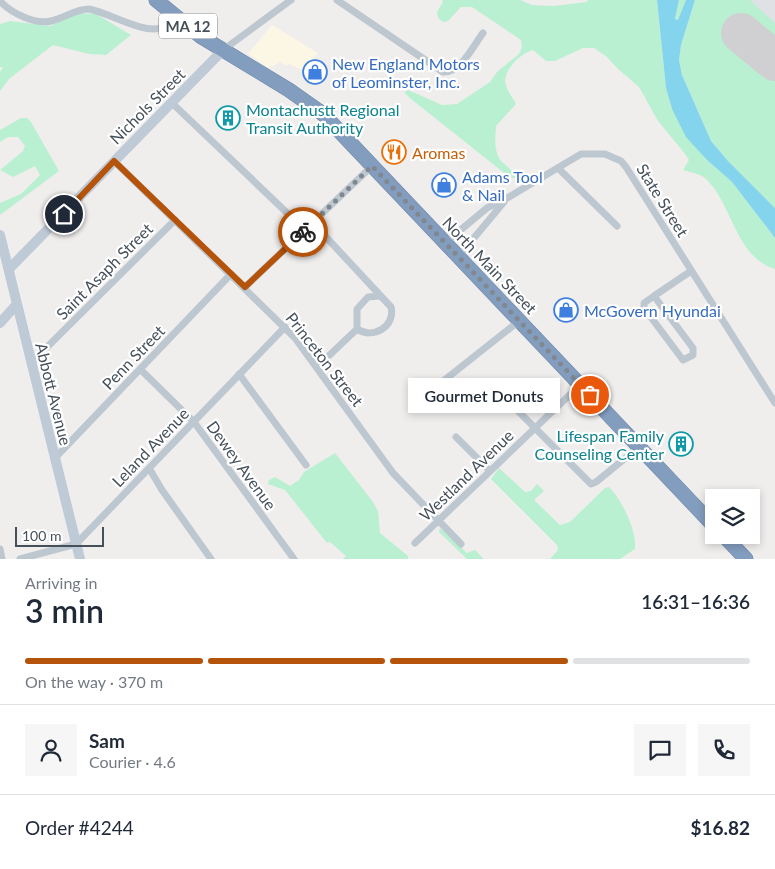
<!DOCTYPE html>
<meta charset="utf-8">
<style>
body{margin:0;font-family:Lato,sans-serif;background:#f6f6f7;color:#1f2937;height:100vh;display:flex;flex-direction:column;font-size:19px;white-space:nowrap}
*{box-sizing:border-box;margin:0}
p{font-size:16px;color:#747a83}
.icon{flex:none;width:28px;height:28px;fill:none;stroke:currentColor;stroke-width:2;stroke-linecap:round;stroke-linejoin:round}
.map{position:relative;height:559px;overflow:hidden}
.sheet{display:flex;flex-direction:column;background:#fff;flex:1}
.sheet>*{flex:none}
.fabs{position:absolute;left:705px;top:489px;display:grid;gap:10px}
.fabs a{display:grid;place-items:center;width:55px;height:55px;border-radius:0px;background:#fff;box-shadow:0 2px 8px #0003;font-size:25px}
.scale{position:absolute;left:15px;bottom:12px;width:89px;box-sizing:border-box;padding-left:5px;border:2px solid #45505b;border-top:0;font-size:14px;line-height:18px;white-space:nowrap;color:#45505b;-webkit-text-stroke:4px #fff;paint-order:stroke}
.pin{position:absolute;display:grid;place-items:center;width:42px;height:42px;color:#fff;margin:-21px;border:2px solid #fff;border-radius:50%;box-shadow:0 1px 5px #0007}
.courier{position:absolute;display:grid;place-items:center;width:50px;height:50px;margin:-25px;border:4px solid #b45309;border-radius:50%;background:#fff;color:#222;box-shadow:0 1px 6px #0007}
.bubble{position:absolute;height:35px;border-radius:0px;background:#fff;box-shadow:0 2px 8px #0003;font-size:16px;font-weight:600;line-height:35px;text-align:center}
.headline em{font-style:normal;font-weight:600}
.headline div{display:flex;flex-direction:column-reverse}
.headline{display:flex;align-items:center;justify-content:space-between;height:85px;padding:0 25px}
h1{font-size:32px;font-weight:600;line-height:38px}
.bar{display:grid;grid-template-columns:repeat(4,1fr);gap:8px 5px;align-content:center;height:60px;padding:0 25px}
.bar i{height:6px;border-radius:4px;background:#e0e1e3}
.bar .on{background:#b45309}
.bar p{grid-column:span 4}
.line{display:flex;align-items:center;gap:12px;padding:0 25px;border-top:1px solid #e0e1e3}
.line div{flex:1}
.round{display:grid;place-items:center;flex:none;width:52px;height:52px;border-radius:0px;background:#f6f6f7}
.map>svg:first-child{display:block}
</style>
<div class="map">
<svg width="775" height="559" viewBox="0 0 775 559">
<rect width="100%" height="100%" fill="#f0eded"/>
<!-- commercial -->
<path fill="#fcf7e5" d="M272,25L318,53L302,70L289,64L287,66L280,62L269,68L248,54Z"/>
<!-- airport -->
<path fill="#dfe1e5" d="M698,0H775V176Z"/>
<!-- green -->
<path fill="#b9f0d1" d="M442,0H520L532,5L553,6L587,2L588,0H657L666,88L672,109L707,160L732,182L775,238V269C735,257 733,204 705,178C700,174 690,172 683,170L689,160L686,155L658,121L639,87L618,69L607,57L594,48H583L555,61H546L533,50C521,53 501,71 506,86C508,92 513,98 516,104L496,126C495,138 494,152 501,161C508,168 514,170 516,179L508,176L411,99L404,92L408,90L442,105L457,104L490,82L497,72L519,54L522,47L521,40L472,7H461L448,21L443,22L438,18L437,12L443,2Z
M679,0H686L679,20L675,19Z
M695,0H750L775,23V43L749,22L732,43L775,79V208L728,161L711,141L682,75L679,60L681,45Z
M77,13L96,14L131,35L106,55L89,54L53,45L9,79L0,91V72L3,67H0V24L10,21L50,26Z
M21,118H27L31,122L59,171L0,215V203L21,194L40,175L35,166L13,177L0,170L23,151L25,146L18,137H8L0,142V130Z
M335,453L373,502L378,511L380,533L408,556V559H343L346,556L330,542L327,543L285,490L268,484L269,480L275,477L290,486L299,480L304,472Z
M499,468L525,492L531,491L537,484L544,491L535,499V501L560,525L570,522L605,488L609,487C622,500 637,531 635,549L620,559H550L558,550L557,545L491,479Z
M440,528L467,553L475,550L484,559H467L439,532Z"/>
<!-- water -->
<path fill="#85d4ee" d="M657,0H679L675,19L678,20L686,0H695L681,45L679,60L682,75L711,141L728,161L775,208V238L732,182L707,160L686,137L672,109L666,88Z"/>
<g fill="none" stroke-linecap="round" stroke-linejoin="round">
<!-- runway -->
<path stroke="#d0d0d2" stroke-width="40" d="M741,33L775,61"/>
<!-- highway casing -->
<g stroke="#6e88aa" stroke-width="15">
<path id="highway" d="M156,0L200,36L289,90L323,114L714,526
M723,535L746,559"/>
</g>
<!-- street -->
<path stroke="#bdc7d0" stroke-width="7" d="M337,0L443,72C461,73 473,46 483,33
M0,1C11,13 35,25 51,21C65,18 75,9 89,9C107,12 144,34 160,28C166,26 170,20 174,15
M223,50L291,0
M172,103L305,230
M114,161L295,338L393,473L461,544
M558,168L617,226
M313,223L391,307C396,326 373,340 357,329V309L368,297L379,296
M445,243L487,208L509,197L581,154H605L621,161L626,167L775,403
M458,257L504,202
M245,287L372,166
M654,296L644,303V308L683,360L693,355V348L654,296L691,271
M31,363L175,220
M317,367L357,329
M140,369L194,422L294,559
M239,374L306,465
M418,401L519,321
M510,403L591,484L596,482L639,447
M456,437L490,471
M54,459L231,274
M149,468L162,490L211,559
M415,543L580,385
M0,549L2,559
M20,559L76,544L285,327"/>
<!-- secondary -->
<path stroke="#bfcad7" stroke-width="10" d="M0,235L80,559
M9,269L223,50
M0,323L17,304"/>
<!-- highway -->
<use href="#highway" stroke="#839dbe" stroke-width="14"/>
</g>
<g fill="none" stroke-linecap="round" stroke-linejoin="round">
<!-- done -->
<path stroke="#81878e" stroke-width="5" stroke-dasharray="0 9" d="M303,232L372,166L590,395"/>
<!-- route -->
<path stroke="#b45309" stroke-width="6" d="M64,214L114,161L245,287L303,232"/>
</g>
<!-- icons -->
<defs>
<g id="shop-ring" transform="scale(1.25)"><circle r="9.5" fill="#fff" stroke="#3f7fe0" stroke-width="1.5"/><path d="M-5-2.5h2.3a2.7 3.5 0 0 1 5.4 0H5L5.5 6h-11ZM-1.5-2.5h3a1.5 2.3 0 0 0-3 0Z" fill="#3f7fe0"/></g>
<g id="building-ring" transform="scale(1.25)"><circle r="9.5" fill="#fff" stroke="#0f9aa8" stroke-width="1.5"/><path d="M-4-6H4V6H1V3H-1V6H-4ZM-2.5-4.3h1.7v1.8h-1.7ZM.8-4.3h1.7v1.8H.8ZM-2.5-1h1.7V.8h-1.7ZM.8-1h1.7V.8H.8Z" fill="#0f9aa8"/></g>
<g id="restaurant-ring" transform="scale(1.25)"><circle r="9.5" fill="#fff" stroke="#e8710a" stroke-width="1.5"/><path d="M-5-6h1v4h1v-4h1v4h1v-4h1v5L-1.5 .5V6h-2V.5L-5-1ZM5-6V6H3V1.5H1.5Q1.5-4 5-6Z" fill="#e8710a"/></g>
</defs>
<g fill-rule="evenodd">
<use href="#shop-ring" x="315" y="72"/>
<use href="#building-ring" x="228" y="118"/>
<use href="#restaurant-ring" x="394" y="152"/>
<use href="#shop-ring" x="444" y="185"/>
<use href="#shop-ring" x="566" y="310"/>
<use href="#building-ring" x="681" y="444"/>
</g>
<g text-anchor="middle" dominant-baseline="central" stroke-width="4.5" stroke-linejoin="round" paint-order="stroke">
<!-- shield labels -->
<rect fill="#fff" stroke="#7d848c" stroke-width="1" x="159" y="13.5" width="58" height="25" rx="4"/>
<g font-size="15" font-weight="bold" fill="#45505b">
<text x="188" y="26">MA 12</text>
</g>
<!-- shop labels -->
<g font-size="16" fill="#366cbe" stroke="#fff" text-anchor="start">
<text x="332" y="63">New England Motors<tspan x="332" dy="18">of Leominster, Inc.</tspan></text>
<text x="462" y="176">Adams Tool<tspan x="462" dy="18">&amp; Nail</tspan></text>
<text x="584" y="310">McGovern Hyundai</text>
</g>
<!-- street labels -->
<g font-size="16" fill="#45505b" stroke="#fff">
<text transform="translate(147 106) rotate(-45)">Nichols Street</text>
<text transform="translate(663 200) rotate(58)">State Street</text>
<text transform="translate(490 265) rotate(46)">North Main Street</text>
<text transform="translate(104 271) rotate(-45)">Saint Asaph Street</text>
<text transform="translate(133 357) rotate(-46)">Penn Street</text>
<text transform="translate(325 359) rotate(52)">Princeton Street</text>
<text transform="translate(54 394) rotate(76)">Abbott Avenue</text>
<text transform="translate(150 447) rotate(-46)">Leland Avenue</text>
<text transform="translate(242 465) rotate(54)">Dewey Avenue</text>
<text transform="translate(466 475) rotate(-44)">Westland Avenue</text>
</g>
<!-- culture labels -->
<g font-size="16" fill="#0d838f" stroke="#fff" text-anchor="start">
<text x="246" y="109">Montachustt Regional<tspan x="246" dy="18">Transit Authority</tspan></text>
<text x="664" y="435" text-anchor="end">Lifespan Family<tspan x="664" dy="18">Counseling Center</tspan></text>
</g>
<!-- food labels -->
<g font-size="16" fill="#c56008" stroke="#fff" text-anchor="start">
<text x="412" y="152">Aromas</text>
</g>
</g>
</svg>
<div class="fabs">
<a><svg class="icon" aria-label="layers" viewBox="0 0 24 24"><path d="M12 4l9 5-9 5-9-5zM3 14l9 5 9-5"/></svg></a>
</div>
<div class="scale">100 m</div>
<div class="pin" style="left:590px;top:395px;background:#ea580c"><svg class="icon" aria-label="bag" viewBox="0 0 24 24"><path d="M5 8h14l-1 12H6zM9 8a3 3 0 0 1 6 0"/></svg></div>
<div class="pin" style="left:64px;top:214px;background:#1f2937"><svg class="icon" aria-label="home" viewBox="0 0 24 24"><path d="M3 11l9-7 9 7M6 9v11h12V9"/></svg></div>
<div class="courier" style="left:303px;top:232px"><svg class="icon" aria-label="bike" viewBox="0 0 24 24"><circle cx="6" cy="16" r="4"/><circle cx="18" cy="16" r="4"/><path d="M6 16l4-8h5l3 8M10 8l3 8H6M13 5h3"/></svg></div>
<div class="bubble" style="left:408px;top:378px;width:152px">Gourmet Donuts</div>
</div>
<section class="sheet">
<div class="headline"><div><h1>3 min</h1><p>Arriving in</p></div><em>16:31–16:36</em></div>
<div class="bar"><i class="on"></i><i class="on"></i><i class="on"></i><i></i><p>On the way · 370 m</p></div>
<div class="line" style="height:90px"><a class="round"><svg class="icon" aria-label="person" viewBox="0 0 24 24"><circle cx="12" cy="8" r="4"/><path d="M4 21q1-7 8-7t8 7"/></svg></a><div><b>Sam</b><p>Courier · 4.6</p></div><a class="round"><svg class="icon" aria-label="chat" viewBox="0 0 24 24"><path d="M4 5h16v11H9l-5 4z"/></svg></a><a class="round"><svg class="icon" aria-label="phone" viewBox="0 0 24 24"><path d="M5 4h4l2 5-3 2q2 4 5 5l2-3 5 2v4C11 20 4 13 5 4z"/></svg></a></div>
<div class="line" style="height:65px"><div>Order #4244</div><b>$16.82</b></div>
</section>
